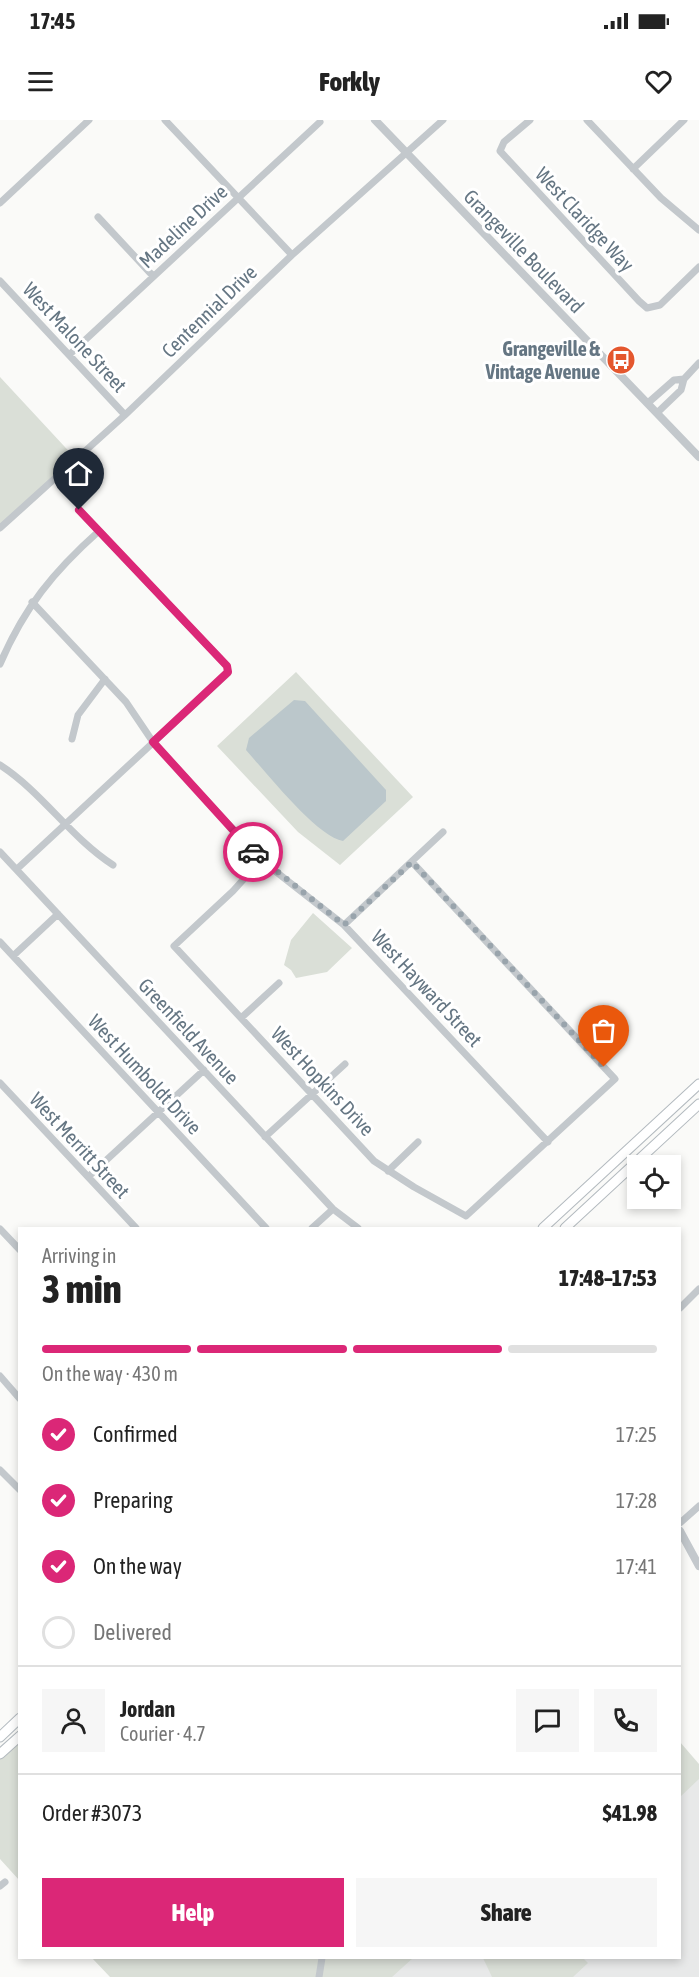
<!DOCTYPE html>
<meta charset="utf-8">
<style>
body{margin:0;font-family:"Asap Condensed",sans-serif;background:#f6f6f6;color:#222;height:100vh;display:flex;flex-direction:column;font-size:22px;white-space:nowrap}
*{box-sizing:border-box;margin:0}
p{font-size:20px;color:#767676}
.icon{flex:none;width:33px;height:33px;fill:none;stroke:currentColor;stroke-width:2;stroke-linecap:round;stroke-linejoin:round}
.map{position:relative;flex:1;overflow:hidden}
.side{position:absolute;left:18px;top:1107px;width:663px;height:732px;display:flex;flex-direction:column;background:#fff;border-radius:0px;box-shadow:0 3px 9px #0003}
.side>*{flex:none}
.buttons{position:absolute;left:627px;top:1035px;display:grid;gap:12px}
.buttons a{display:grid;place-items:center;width:54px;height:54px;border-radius:0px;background:#fff;box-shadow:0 3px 9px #0003;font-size:30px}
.pin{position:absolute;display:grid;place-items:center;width:51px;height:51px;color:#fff;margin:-62px -26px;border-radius:50% 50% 50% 0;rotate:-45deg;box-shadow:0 0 6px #0007}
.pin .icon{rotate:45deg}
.courier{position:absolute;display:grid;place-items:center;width:60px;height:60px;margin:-30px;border:4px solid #db2777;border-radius:50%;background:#fff;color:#222;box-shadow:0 2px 8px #0007}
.overview em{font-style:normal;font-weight:800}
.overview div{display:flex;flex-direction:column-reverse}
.overview{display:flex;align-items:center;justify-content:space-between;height:102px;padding:0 24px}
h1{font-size:39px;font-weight:800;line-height:45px}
.bar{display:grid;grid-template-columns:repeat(4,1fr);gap:9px 6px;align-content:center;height:72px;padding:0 24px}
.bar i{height:8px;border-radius:4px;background:#e0e0e0}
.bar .selected{background:#db2777}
.bar p{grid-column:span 4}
.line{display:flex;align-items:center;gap:15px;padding:0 24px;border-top:2px solid #e0e0e0}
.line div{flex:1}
.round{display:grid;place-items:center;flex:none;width:63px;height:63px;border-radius:0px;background:#f6f6f6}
ol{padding:0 24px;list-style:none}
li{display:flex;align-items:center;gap:18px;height:66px}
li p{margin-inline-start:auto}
li .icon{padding:6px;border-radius:50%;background:#db2777;color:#fff;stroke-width:4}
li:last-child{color:#767676}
li i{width:33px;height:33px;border:3px solid #e0e0e0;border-radius:50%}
.button{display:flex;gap:12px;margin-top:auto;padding:12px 24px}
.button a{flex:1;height:69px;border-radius:0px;background:#db2777;color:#fff;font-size:24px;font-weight:800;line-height:69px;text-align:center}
.button a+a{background:#f6f6f6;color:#222}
.status{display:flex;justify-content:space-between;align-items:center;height:42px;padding:0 30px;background:#fff;direction:ltr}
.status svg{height:16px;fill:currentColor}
header{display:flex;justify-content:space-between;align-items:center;height:78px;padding:0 24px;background:#fff;font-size:27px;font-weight:800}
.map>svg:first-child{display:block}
</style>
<div class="status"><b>17:45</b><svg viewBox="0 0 49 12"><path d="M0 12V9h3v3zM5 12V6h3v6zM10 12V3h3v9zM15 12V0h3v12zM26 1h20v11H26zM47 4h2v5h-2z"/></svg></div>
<header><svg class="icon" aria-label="menu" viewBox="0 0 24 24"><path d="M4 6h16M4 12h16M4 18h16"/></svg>Forkly<svg class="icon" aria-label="heart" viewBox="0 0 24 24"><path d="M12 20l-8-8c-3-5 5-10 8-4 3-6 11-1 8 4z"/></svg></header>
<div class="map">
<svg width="699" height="1857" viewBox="0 0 699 1857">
<rect width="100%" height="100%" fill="#fafaf8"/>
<!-- built -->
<path fill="#e8e9e9" d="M680,1641L699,1655V1857H372L393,1838H680Z"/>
<!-- green -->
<path fill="#dadfd7" d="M0,257L77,340L0,408Z
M296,552L413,677L340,745L298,712L217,626Z
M313,793L352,828L327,852L296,858L291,850L284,845L291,820Z
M19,1614V1760L0,1739V1634Z
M680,1622L699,1644V1659L680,1677Z
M92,1838H413L392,1857H110Z
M483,1838H583L588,1843L573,1857H492Z"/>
<!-- water -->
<path fill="#bbc7cb" d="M294,580L305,581L386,670V681L343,721C317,717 265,651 246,630L249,618Z"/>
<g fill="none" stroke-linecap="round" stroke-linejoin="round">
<!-- secondary casing -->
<g stroke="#b3babf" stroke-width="11">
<path id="secondary" d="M543,1108L699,964
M565,1108L699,984
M0,1617L20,1598
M0,1634L20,1616"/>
</g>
<!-- minor -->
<path stroke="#c3c8cc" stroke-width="7" d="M165,0L292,135
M530,0L504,22L500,31L639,181L647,188L660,185L699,147
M587,0L661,78L699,110
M633,49L684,0
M0,83L89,0
M98,97L153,156
M0,161L125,295
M69,235L320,2
M649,282L674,260L684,259
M658,292L681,270L684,259L699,243
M0,408L125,295L292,135L443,0
M32,482L126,582L153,622L261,740L344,805L548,1022
M0,544C24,488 53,452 99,411
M72,619L78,595L105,559
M0,645C42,672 70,717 113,745
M0,732L306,1060L333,1089L358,1108
M261,740L233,771L174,826L374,1041L414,1067L466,1096L615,959L412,742
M17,749L228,553L227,546L79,390
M344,805L443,712
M0,822L266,1108
M13,836L58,794
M241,898L279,863
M0,963L136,1108
M265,1017L345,944
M388,1051L418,1022
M88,1057L204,950
M312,1108L333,1089
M0,1109L20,1130
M680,1188L699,1169
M0,1256L20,1279
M0,1350L20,1370
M680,1403L699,1386
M0,1766L5,1762
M319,1857L322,1838"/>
<!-- tertiary -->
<path stroke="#c3c8cc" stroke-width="8" d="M375,0L699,337
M680,1411L699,1446"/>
<!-- secondary -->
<use href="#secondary" stroke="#fff" stroke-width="9"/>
</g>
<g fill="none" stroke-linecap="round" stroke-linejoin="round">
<!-- done -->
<path stroke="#99a4ac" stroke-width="6" stroke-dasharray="0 10.8" d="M253,732L344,805L412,742L604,947"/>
<!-- route -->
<path stroke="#db2777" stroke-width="8" d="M79,390L227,546L228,552L153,622L253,732"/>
</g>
<!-- icons -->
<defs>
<g id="bus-disc" transform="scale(1.5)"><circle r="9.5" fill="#e4572e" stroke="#fff"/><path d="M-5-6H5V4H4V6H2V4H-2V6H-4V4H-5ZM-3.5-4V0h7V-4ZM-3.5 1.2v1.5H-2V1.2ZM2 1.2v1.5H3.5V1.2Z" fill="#fff"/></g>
</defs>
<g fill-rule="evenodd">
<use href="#bus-disc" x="621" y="240"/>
</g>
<g text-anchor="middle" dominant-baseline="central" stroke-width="6" stroke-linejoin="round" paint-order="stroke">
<!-- street labels -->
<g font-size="20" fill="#657683" stroke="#fff">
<text transform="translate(585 99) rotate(47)">West Claridge Way</text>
<text transform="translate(183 106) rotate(-43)">Madeline Drive</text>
<text transform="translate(524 131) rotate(46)">Grangeville Boulevard</text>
<text transform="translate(209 191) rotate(-44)">Centennial Drive</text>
<text transform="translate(75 217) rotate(47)">West Malone Street</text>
<text transform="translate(427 868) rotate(47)">West Hayward Street</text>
<text transform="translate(189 911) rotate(47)">Greenfield Avenue</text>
<text transform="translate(145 954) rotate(47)">West Humboldt Drive</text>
<text transform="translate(323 961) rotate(47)">West Hopkins Drive</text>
<text transform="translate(80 1025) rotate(47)">West Merritt Street</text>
</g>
<!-- poi labels -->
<g font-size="20" font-weight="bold" fill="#657683" stroke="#fff" text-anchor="end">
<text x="600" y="228">Grangeville &amp;<tspan x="600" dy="23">Vintage Avenue</tspan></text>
</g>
</g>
</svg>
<div class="buttons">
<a><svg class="icon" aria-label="locate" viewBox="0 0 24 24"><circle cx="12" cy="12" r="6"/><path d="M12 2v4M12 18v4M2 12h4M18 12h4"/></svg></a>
</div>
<div class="pin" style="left:604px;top:947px;background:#ea580c"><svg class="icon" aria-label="bag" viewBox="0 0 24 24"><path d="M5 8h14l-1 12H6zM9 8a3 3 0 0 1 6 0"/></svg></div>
<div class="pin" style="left:79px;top:390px;background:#1f2937"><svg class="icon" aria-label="home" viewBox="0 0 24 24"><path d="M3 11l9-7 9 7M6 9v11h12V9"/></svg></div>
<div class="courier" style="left:253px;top:732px"><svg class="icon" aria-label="car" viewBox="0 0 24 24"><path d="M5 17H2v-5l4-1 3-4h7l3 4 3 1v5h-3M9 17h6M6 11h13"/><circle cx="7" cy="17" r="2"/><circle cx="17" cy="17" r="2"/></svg></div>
<section class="side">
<div class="overview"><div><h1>3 min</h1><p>Arriving in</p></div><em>17:48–17:53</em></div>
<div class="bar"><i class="selected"></i><i class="selected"></i><i class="selected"></i><i></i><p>On the way · 430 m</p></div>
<ol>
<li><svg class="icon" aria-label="check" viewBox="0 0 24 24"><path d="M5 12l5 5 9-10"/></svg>Confirmed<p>17:25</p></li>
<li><svg class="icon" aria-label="check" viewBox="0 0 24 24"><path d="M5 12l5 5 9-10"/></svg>Preparing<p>17:28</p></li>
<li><svg class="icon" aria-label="check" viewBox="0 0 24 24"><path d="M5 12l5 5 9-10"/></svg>On the way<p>17:41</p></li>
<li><i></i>Delivered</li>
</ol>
<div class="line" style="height:108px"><a class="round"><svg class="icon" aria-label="person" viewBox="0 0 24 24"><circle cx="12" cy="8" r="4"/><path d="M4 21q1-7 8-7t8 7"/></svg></a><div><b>Jordan</b><p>Courier · 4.7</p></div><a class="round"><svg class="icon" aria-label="chat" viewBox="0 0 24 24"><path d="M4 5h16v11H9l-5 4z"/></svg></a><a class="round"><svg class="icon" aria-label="phone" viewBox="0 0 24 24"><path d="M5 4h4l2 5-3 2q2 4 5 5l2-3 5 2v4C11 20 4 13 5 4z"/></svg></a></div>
<div class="line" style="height:78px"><div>Order #3073</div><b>$41.98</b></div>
<div class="button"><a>Help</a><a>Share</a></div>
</section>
</div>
